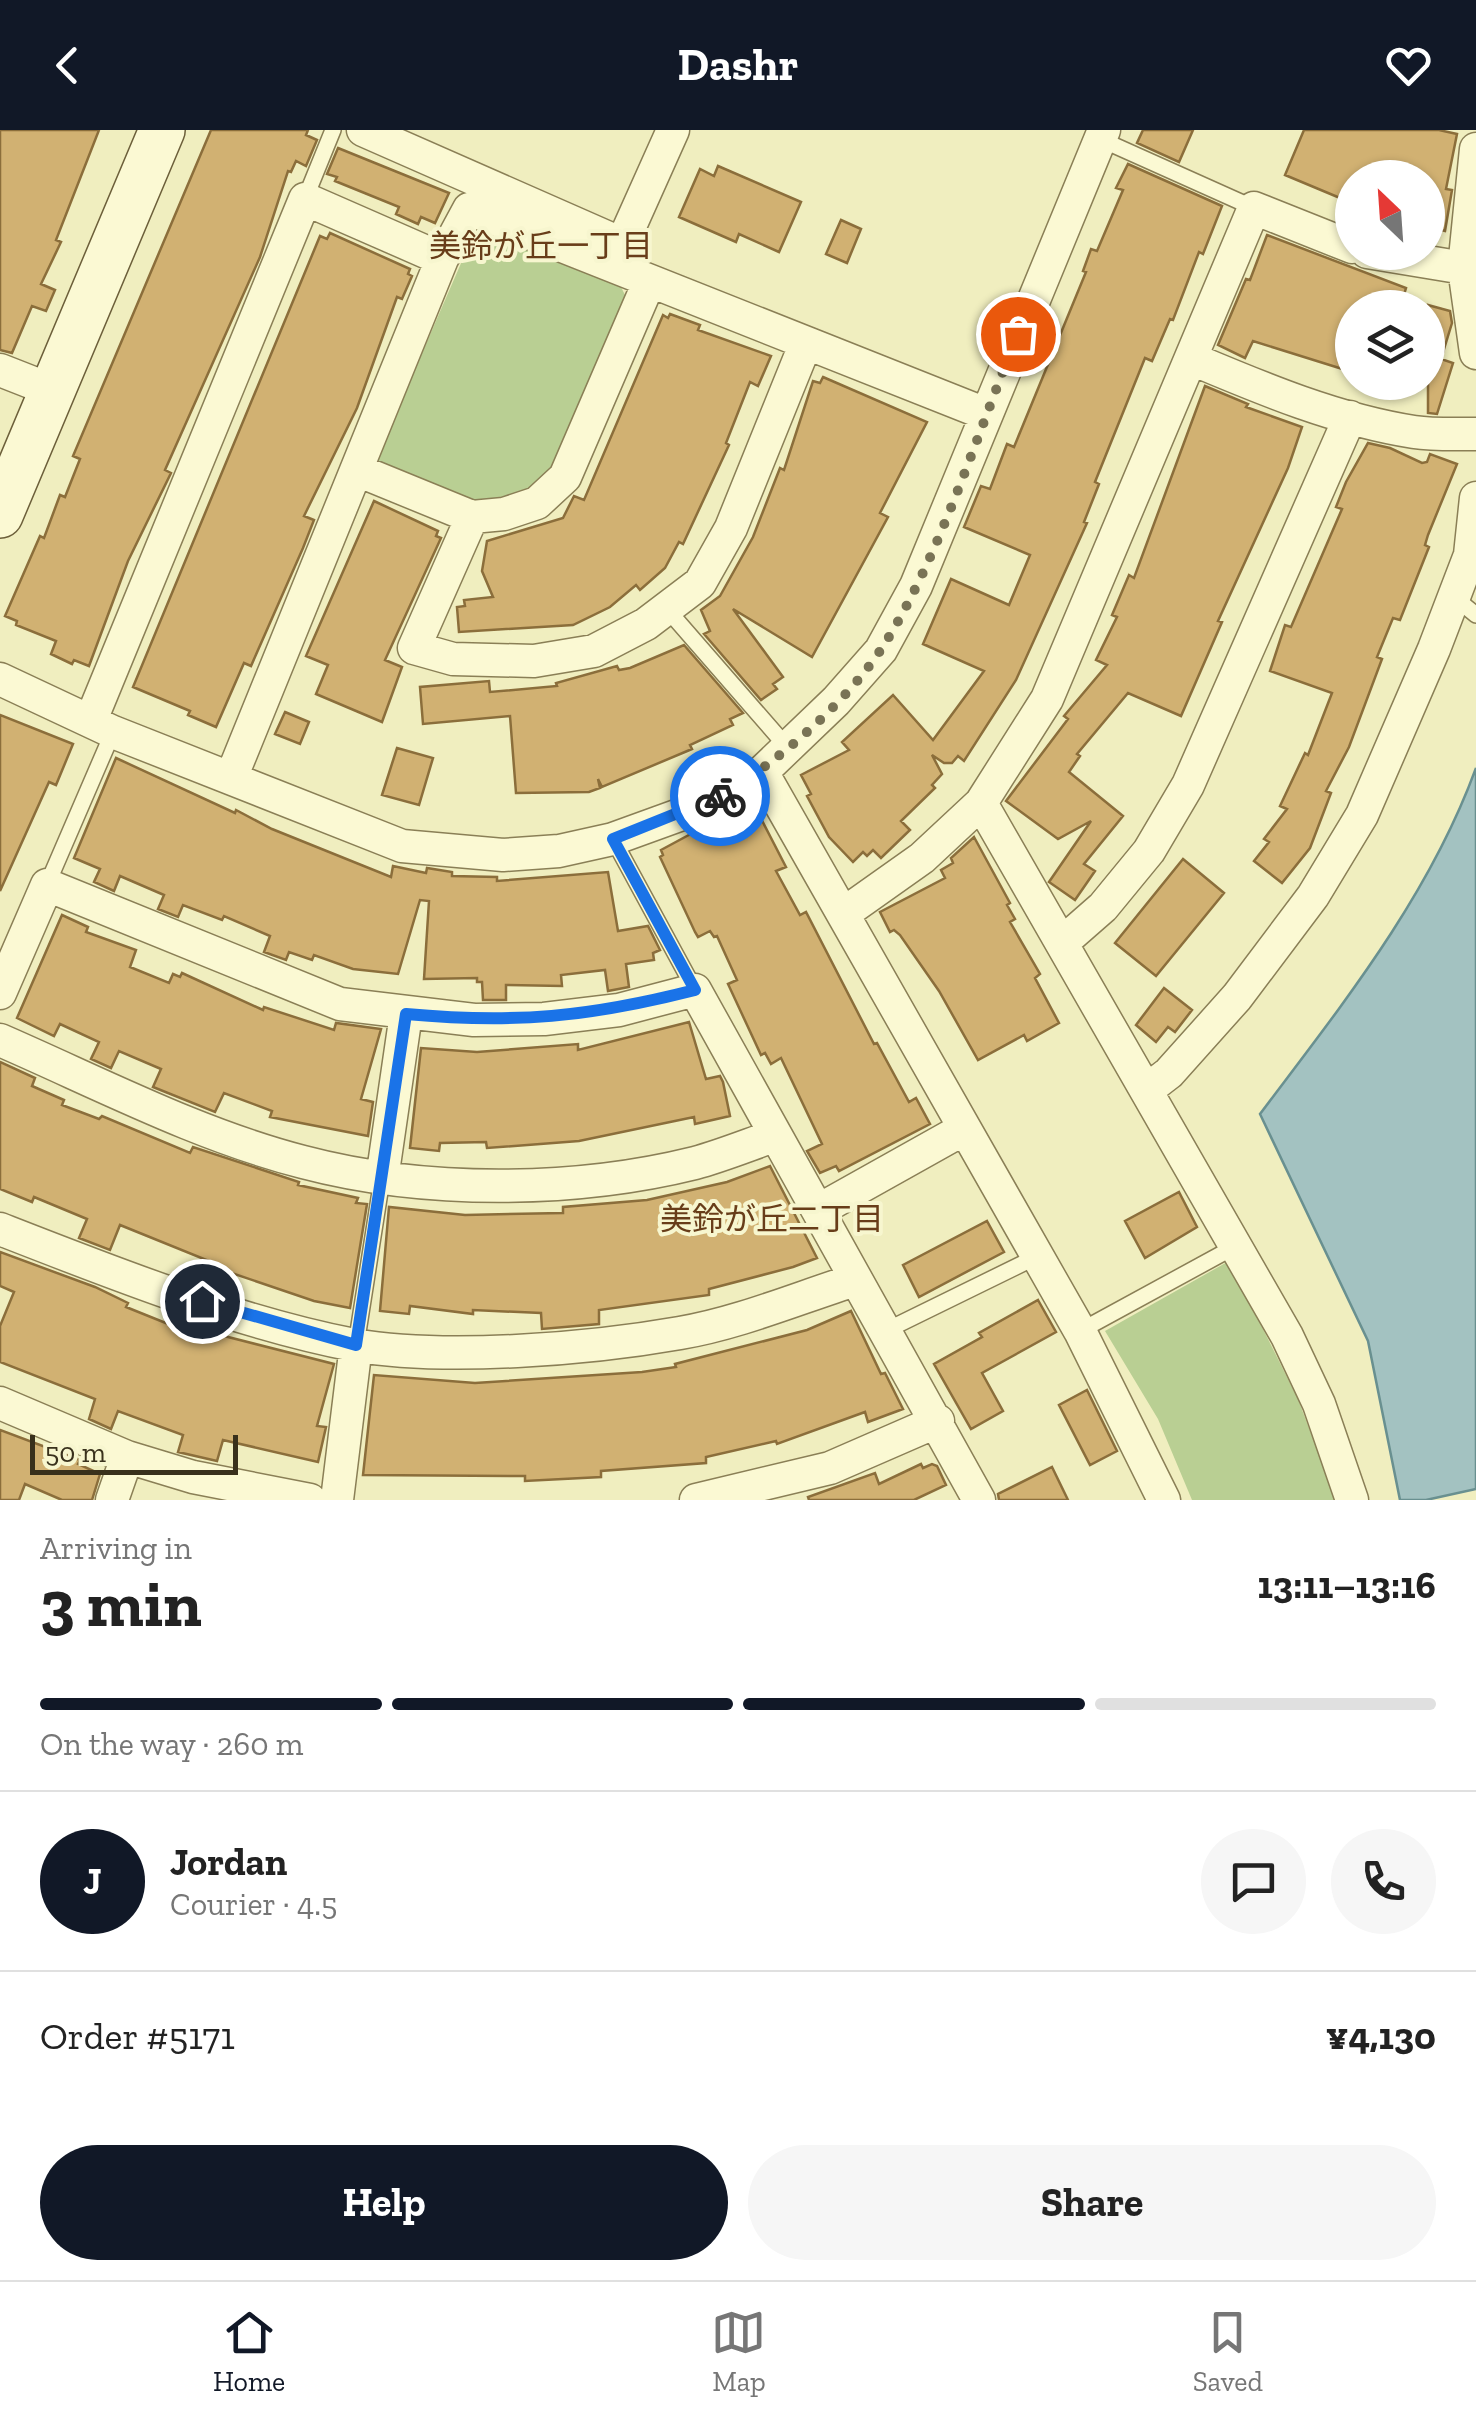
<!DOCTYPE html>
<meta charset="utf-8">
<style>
body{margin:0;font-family:"Zilla Slab","Noto Sans JP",serif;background:#f6f6f6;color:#222;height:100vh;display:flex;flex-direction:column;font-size:38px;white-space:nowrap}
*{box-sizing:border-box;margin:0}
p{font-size:32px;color:#767676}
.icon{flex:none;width:55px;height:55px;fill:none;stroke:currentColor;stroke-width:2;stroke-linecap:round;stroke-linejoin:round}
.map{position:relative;height:1370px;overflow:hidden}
.details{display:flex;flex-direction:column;background:#fff;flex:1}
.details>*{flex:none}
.needle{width:65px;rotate:335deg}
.fabs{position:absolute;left:1335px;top:30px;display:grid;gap:20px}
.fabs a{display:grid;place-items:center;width:110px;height:110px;border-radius:50%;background:#fff;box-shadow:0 2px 8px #0004;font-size:50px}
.scale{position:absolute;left:30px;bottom:25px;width:208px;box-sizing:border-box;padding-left:10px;border:5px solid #39311c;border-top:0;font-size:28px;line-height:35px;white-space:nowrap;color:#39311c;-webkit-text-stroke:8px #f7f6cf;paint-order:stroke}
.pin{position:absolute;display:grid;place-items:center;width:85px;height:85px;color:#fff;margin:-42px;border:5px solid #fff;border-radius:50%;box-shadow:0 2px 10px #0007}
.courier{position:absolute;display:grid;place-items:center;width:100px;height:100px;margin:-50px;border:8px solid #1a73e8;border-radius:50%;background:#fff;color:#222;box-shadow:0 2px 12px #0007}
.summary em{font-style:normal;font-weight:700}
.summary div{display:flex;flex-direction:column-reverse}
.summary{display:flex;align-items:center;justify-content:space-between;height:170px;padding:0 40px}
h1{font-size:65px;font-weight:700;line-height:75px}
.bar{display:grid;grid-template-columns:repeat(4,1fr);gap:15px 10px;align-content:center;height:120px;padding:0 40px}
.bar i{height:12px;border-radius:8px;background:#e0e0e0}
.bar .on{background:#111827}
.bar p{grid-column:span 4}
.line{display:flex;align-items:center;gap:25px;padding:0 40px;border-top:2px solid #e0e0e0}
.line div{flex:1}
.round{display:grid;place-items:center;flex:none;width:105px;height:105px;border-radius:52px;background:#f6f6f6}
.button{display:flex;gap:20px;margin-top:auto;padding:20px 40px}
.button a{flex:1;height:115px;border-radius:60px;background:#111827;color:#fff;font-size:40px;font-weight:700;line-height:115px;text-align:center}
.button a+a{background:#f6f6f6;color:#222}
header{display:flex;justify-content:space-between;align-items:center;height:130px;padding:0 40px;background:#111827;color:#fff;font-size:45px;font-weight:700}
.tabs{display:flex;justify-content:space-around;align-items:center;height:140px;border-top:2px solid #e0e0e0;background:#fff;font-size:28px;color:#767676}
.tabs a{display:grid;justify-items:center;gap:5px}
.tabs .on{color:#111827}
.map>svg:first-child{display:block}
</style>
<header><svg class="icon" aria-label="back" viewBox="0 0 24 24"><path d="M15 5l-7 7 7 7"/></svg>Dashr<svg class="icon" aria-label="heart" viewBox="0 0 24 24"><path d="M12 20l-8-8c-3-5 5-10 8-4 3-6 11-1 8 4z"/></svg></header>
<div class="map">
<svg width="1476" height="1370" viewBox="0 0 1476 1370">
<rect width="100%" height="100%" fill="#f0eebf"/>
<!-- green -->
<path fill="#b9cf93" d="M491,98L620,155L627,169L556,334C501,400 445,364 381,337L377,327L475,101Z
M1229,1131L1298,1269L1336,1370H1192L1158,1289L1105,1201Z"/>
<!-- water -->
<path fill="#a3c2c1" stroke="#699090" stroke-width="2.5" d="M1476,638V1359L1426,1370H1400L1368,1211L1260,984C1342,875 1429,767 1476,638Z"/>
<!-- building -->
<path fill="#d1b172" stroke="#8b6e3b" stroke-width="2.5" d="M0,0H99L56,110L61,112L41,154L55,160L46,181L32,176L12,223L0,220Z
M211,0H308L306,5L317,10L306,36L296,31L291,42L288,41L260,127L165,340L171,343L128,431L89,536L74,530L72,534L51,524L56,511L16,495L17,491L5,486L40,406L44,408L60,365L65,367L80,329L73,326Z
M1143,0H1193L1179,32L1137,13Z
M1304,0H1439L1457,4L1446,59L1452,60L1445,101L1428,97V48H1352V73L1285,45Z
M338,18L449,63L435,93L421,87L418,94L396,84L399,77L335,51L337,47L327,44Z
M1128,34L1222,76L1203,124L1199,122L1173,190L1170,189L1152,231L1145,228L1095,352L1099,354L1084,392L1087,393L1016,550L964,631L958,626L952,633H944L932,625L942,644L932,655L935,658L901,691L910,700L881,728L873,720L867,726L863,722L853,732L829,707L807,666L811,664L801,645L849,620L842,612L893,565L933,610L984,541L923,514L951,449L1009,475L1030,425L964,397L981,356L990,359L1007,314L1014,317L1086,142L1083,141L1091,119L1097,121L1123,60L1116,58Z
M718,36L801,72L779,122L739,104L736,112L679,87L700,39L714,46Z
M841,90L861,99L847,133L826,124Z
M330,103L410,139L408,144L412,146L402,169L397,167L357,278L304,386L314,390L303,418L251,536L244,533L216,597L188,585L190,581L133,557L320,106L327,109Z
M1267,105L1406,158L1400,178H1352V242L1253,211L1245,228L1218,215L1246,149L1250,150Z
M1428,175L1450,181L1452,193L1441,229L1453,233L1437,284L1428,283Z
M670,184L700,195L698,200L771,226L758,256L750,252L726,313L729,315L683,414L679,412L665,438L640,460L636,455L610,477L573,495L459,502L457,477L465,476L464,470L493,467L482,441L487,411L563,388L574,366L584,370L663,185L668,188Z
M823,247L927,292L880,383L888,387L812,527L733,479L783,547L773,554L777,559L761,570L704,504L710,501L701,480L720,466L753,407L780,338L784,340L813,251L820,253Z
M1205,256L1248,274L1246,277L1302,297L1288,338L1218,491L1222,492L1181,586L1128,563L1077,624L1080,626L1069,642L1123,686L1084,734L1095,741L1075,770L1049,752L1091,691L1058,709L1006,671L1068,589L1064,586L1107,535L1096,530L1117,487L1112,485L1129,445L1134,448Z
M1368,313L1390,318L1422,333L1427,332L1430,324L1457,334L1428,405L1425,415L1429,417L1400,490L1393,488L1377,527L1382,529L1349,617L1326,661L1331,663L1310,718L1282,753L1254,731L1269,712L1264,709L1287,679L1280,676L1305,623L1308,625L1332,563L1270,541L1285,495L1291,497L1342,379L1336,377L1346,352Z
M374,371L438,401L436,406L441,408L385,530L402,537L382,592L316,564L328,535L306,526Z
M684,515L743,583L730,589L733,595L690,615L692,619L602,657L598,649L600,658L589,662L516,663L510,586L423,594L420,557L489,551L490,562L557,556L556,553L617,536L619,540L630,538Z
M285,582L309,592L300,614L275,604Z
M0,585L73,614L56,655L49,652L0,761Z
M397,618L433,628L419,675L382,665Z
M116,628L235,683L236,680L272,699L391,747L393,736L426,743L427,738L452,742V746L497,747V751L608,742L618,801L648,796L660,820L653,823L654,830L626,834L629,857L608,861L605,840L561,845L562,856L506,855V870H483L482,852H477V848L424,849L429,771L420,770L398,844L353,839L314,825L312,830L289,822L286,830L264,822L270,806L224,786L222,790L183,775L178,787L158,779L164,765L120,746L114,761L94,752L100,739L74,728Z
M752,671L786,737L776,741L800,785L806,782L874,914L877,913L909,972L916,968L930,994L839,1041L836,1036L820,1043L807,1021L822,1014L781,928L771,934L765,923L761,925L728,854L737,850L717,806L714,807L710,801L698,807L695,802L660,727L663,725L661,720Z
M974,707L1010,773L1007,775L1015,789L1010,792L1040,844L1035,848L1059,893L1027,911L1024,905L978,930L939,861L900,805L894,800L890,802L880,782L945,748L941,740L953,733L951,728Z
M1183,729L1224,763L1156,846L1115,813Z
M62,785L88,797L86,802L136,820L130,837L169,853L173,844L180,847L182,843L263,880L264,877L334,900L336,893L381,899L361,969L373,972L368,1006L270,987L272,981L224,963L215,982L153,957L161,939L119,921L111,938L91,929L99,912L60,894L54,906L17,888Z
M1164,858L1192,880L1175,902L1168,897L1156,912L1136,895Z
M689,892L706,949L720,946L723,952L730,986L695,994L694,987L579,1011L487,1018L486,1012L440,1013L439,1021L410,1018L421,918L477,922L578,914V920Z
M0,932L35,948L32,956L64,970L62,975L99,989L102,986L190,1023L193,1017L299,1052L298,1055L358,1068L356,1073L367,1074L350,1178L314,1171L208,1135L209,1131L120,1095L110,1120L79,1108L87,1089L34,1067L32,1072L0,1059Z
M770,1036L817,1128L793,1137L709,1159V1165L599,1180V1194L542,1199L541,1183L473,1180V1184L410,1176L409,1184L380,1181L389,1077L465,1085L563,1083V1077L647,1070L727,1052Z
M1179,1062L1197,1097L1145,1128L1125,1091Z
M987,1091L1004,1122L919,1167L903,1135Z
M0,1122L95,1157L128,1173L126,1177L188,1202L189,1197L334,1234L317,1296L326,1297L318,1332L223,1310L217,1331L178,1322L183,1305L118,1281L111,1299L89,1289L95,1269L0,1232V1196L14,1162L0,1156Z
M1038,1170L1056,1202L982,1243L1003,1281L971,1299L934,1234L982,1207L979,1203Z
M851,1181L881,1244L885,1243L903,1279L868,1292L865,1282L777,1314L776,1311L706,1327V1333L601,1341V1347L525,1351V1346L363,1345L374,1245L475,1253L642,1242L676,1237L675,1234L807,1200Z
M1087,1260L1117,1321L1090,1335L1059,1275Z
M0,1300L80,1330L78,1334L100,1344L92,1370H62L25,1354L19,1370H0Z
M921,1334L923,1338L932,1334L937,1336L946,1355L914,1370H809L808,1367L875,1343L879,1354Z
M1052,1337L1068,1370H999L998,1364Z"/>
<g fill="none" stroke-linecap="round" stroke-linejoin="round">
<!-- lane casing -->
<g stroke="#8a7f56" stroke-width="18">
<path id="lane" d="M1100,9L1254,78
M305,69L333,0
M1454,467L1476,485
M666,478L787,617
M613,709L695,860
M47,755L113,602
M885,1201L1036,1127
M1080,1201L1236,1116
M356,1215L382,1049"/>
</g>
<!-- street casing -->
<g stroke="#8a7f56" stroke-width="35">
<path id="street" d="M363,0L622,114L673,0
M1476,19L1464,138L1476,223
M1367,122L1464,138
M1192,229C1263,259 1337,290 1414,302C1434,305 1456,304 1476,304
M0,240L51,260
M357,340L472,387L504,384L537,373L565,347L649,152
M472,387L414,518L453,529L534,531L594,521L646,494L700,453L731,398L805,215
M0,549L113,602L402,716L503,725L559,721L613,709L682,684L762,642L836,571L881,520L916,456L1104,0
M91,590L305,69L442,129
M762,642L1080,1201L1164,1370
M231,648L442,129L469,79L986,284
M981,673L1287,1206L1319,1274L1352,1370
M843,784L922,728L981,673L1047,569L1254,78L1352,117
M1063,812L1103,777L1149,721L1188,655L1350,287
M0,863L47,755L340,874L474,890L544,889L619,880L695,860L979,1370
M0,910C99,953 198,1005 303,1032C424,1064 574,1063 695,1033C721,1026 748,1015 774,1006
M1147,960L1169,943L1237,867L1313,766L1362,685L1434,519L1470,425L1476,368
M382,1049L406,884
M819,1080L962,1000
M0,1099C110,1142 239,1193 354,1215C445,1231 589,1219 680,1203C739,1193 798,1168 855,1150
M0,1273L127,1327L193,1347L310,1370
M112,1370L127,1327
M337,1370L356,1215
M696,1370L830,1338L938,1291"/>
</g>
<!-- secondary casing -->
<g stroke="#6c5f3a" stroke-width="48">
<path id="secondary" d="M0,385L162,0"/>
</g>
<!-- lane -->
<use href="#lane" stroke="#fbf9d3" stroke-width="15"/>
<!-- street -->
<use href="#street" stroke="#fbf9d3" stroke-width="32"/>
<!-- secondary -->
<use href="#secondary" stroke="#fbf9d3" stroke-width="45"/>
</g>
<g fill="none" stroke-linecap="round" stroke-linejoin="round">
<!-- done -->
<path stroke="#797355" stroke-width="10" stroke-dasharray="0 18" d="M720,666C776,634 846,573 882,518C939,430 977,303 1018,204"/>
<!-- route -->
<path stroke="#1a73e8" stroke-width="12" d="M202,1171L356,1215L406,884C515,894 589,887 695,860L613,709L720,666"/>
</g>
<g text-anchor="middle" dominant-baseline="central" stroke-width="8" stroke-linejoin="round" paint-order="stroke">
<!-- neighbourhood labels -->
<g font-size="32" fill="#683d19" stroke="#f7f6cf">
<text x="541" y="116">美鈴が丘一丁目</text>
<text x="772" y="1089">美鈴が丘二丁目</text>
</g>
</g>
</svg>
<div class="fabs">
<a><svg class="needle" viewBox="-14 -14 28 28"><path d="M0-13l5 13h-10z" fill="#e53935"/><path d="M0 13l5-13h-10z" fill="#767676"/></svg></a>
<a><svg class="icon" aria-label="layers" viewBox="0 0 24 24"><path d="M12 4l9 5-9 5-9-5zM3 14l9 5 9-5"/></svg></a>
</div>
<div class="scale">50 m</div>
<div class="pin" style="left:1018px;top:204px;background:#ea580c"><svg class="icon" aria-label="bag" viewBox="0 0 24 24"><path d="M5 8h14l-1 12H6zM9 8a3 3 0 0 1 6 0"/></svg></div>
<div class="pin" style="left:202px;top:1171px;background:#1f2937"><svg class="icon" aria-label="home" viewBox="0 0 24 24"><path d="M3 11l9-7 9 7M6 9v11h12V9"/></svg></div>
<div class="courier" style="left:720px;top:666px"><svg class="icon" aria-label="bike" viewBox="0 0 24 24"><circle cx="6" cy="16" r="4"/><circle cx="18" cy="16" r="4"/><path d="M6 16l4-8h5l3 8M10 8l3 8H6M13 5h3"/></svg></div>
</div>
<section class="details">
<div class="summary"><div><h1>3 min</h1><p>Arriving in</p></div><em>13:11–13:16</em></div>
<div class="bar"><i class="on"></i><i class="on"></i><i class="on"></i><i></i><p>On the way · 260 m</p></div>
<div class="line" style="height:180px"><b class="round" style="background:#111827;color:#fff">J</b><div><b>Jordan</b><p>Courier · 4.5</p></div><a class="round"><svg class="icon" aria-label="chat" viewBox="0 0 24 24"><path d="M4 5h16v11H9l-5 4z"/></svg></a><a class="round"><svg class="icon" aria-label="phone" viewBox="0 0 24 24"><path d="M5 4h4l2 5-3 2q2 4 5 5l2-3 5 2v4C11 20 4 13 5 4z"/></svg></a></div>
<div class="line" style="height:130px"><div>Order #5171</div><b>¥4,130</b></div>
<div class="button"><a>Help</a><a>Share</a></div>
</section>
<nav class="tabs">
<a class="on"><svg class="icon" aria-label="home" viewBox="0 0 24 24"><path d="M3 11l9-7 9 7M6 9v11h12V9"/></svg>Home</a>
<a><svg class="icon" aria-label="map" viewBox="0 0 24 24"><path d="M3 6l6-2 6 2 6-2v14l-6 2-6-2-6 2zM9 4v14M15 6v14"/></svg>Map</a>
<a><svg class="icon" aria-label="saved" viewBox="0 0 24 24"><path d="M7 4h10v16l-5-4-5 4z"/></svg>Saved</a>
</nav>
